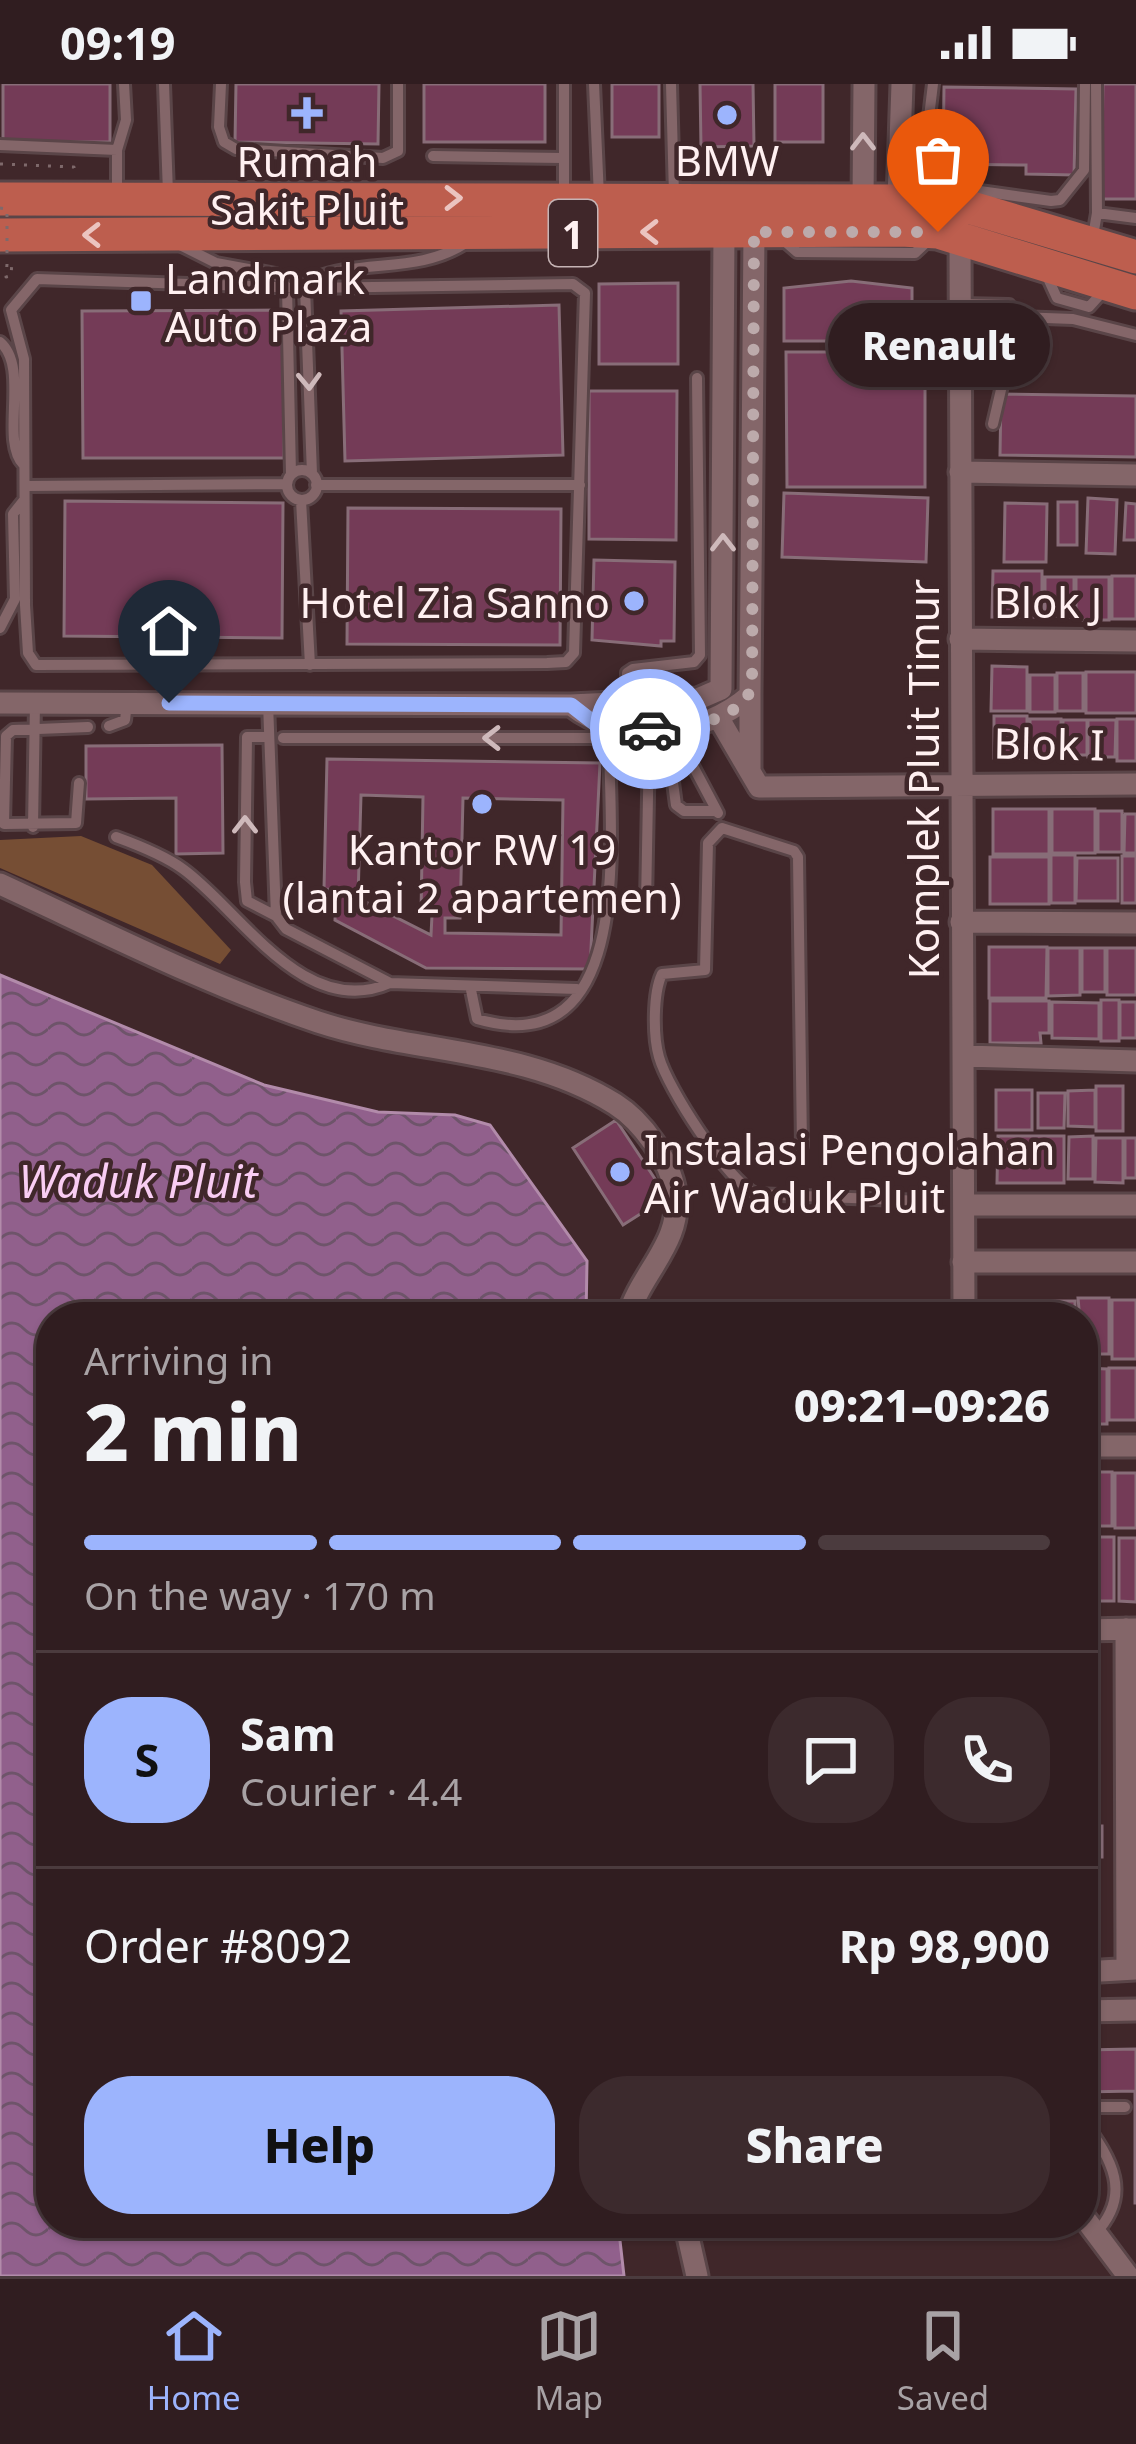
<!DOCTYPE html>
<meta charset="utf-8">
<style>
body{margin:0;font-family:"Noto Sans",sans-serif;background:#3c2a2d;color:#f1f3f6;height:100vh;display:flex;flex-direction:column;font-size:45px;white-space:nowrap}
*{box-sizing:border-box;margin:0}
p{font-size:39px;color:#a8a2a5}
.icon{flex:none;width:66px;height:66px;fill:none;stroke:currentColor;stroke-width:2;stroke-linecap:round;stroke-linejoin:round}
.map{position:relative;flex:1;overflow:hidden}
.side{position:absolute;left:36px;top:1218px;width:1062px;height:936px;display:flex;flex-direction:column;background:#301d20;border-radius:48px;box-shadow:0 3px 9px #0004,0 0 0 3px #4b3b3e}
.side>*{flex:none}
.pin{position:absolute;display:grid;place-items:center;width:102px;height:102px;color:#fff;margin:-123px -51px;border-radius:50% 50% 50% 0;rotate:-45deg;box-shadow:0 0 12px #0007}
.pin .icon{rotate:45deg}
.courier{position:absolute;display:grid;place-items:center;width:120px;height:120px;margin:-60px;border:9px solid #9cb4fd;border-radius:50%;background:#fff;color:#222;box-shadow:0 3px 15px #0007}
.bubble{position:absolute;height:84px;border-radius:42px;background:#301d20;box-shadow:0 3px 9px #0004,0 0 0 3px #4b3b3e;font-size:39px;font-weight:800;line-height:84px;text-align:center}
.head em{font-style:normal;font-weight:800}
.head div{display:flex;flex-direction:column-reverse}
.head{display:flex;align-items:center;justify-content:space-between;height:204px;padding:0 48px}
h1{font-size:78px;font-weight:800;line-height:90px}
.bar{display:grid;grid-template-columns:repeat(4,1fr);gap:18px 12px;align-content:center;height:144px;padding:0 48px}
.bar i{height:15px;border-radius:9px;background:#4b3b3e}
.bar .current{background:#9cb4fd}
.bar p{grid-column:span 4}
.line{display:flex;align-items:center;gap:30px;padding:0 48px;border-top:3px solid #4b3b3e}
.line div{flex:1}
.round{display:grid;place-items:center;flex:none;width:126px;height:126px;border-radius:48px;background:#3c2a2d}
.primary-button{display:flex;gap:24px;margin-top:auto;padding:24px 48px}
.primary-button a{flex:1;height:138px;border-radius:48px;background:#9cb4fd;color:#111;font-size:48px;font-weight:800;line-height:138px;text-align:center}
.primary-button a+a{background:#3c2a2d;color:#f1f3f6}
.status{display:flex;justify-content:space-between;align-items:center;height:84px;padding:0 60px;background:#301d20;direction:ltr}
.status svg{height:33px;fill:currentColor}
.tab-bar{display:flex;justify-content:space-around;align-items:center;height:168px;border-top:3px solid #4b3b3e;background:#301d20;font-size:33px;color:#a8a2a5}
.tab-bar a{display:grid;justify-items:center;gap:6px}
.tab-bar .current{color:#9cb4fd}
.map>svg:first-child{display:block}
</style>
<div class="status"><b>09:19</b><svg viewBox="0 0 49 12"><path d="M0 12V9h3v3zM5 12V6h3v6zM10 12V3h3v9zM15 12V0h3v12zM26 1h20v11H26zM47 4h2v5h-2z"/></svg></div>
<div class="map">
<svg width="1136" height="2192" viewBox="0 0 1136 2192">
<defs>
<pattern id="water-waves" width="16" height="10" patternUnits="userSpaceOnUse" patternTransform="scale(3)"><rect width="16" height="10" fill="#91608c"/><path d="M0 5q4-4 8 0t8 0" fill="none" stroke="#6e546a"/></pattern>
</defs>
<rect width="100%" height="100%" fill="#40272a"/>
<!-- garden -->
<path fill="#764e34" d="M81,752L152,781L231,866L220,880L0,784V756Z"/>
<!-- water -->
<path fill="url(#water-waves)" stroke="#b28baa" stroke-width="3" d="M0,891L264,1001L378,1028L455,1031L490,1041L587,1177L586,1233H51V2139H618L624,2192H0Z"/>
<!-- building -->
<path fill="#743b57" stroke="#886d78" stroke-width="3" fill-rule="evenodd" d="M3,0H110V58H3Z
M236,0H379L378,60L235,58Z
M424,0H545V58H424Z
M612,0H659V53H612Z
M700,0H753L754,62L701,63Z
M775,0H823V58H775Z
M1103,0H1136V115H1101Z
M944,3L1076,5L1074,91L1026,90V81L943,80Z
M851,197L912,204V257H784V204Z
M678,199V280H599V200Z
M559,221L563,371L345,377L341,227Z
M284,226V374H83L82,227Z
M786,268H925V403H787Z
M589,307H677L676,456L589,455Z
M1001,310L1136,312V373L1000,371Z
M784,409L928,414L926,478L782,473Z
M1088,414L1117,416L1115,470L1086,469Z
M65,417L283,419L282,554L64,552Z
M1058,418H1077V461H1058Z
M1005,419L1047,420L1046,478H1004Z
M1126,419L1136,420V456H1124Z
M348,424L561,425L560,561L347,560Z
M594,476L675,478L674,557H661V562L592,556Z
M993,487H1042V533H992Z
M1112,492H1136V535H1112Z
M1045,493H1074V533L1045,532Z
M1076,493H1109V536H1076Z
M992,582L1027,583V627H991Z
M1086,588H1136V629H1086Z
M1057,589H1083V627H1057Z
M1030,591H1055V628H1030Z
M994,632H1027V674H994Z
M1030,635H1061V673H1030Z
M1117,635H1136V677H1117Z
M1063,636H1087V671H1063Z
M1088,636H1116L1115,673H1088Z
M222,661L223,769L176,770V714L86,715V662Z
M327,675L600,679L590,885L426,884L335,836L336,806L324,805ZM361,711L423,713L421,830L432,831L431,851L358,814ZM463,714L563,716L561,851L445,849V834H460Z
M993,725H1049V770H993Z
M1052,725H1095V769H1052Z
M1098,727H1122V768H1098Z
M1125,730H1136V769H1124Z
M1051,771H1075V819H1051Z
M1122,772H1136V819H1122Z
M990,773H1049V820H990Z
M1077,774H1118V817H1076Z
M989,863H1047L1046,914H989Z
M1048,864H1080V911L1048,912Z
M1082,864H1105V908H1082Z
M1107,864H1136V911H1107Z
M1101,916H1119V957H1101Z
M990,917H1049V949H1040L1041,959H990Z
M1052,918L1099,919V955L1052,954Z
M1120,918H1136V954H1120Z
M1096,1002H1123V1047H1096Z
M996,1006H1032V1046H996Z
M1095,1006V1043L1068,1042V1007Z
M1038,1009H1065L1064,1044H1038Z
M616,1036L667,1113L623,1141L573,1064Z
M998,1052H1064V1099H997Z
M1093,1052V1095H1068L1069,1053Z
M1096,1054H1123V1099L1095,1098Z
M1125,1054H1136V1094H1125Z
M1078,1214H1109V1270H1083Z
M1112,1216H1136V1275H1112Z
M998,1217H1040V1233H998Z
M1043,1217H1075V1233H1043Z
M1083,1284L1107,1285V1340H1083Z
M1109,1284H1136V1336H1109Z
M1083,1388H1112V1442H1083Z
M1115,1389H1136V1444H1115Z
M1083,1453H1114V1517H1083Z
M1119,1454H1136V1518L1119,1517Z
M1083,1572H1096V1603H1083Z
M1083,1742H1102V1773H1083Z
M1083,1776H1098V1801H1083Z
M1136,1965V2119H1135V2007L1083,2008V1966Z"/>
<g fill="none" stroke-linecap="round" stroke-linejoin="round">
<!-- service casing -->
<g stroke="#5a4548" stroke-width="16">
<path id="service" d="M164,0L168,109
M221,0L219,43L224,58L236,65L383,74L398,67V0
M594,0L599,113
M671,0L674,111
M933,0L924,74L937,101L1051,117L1060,116L1084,86L1085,0
M1096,0L1097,129
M0,61L117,66V108
M117,66L126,36L124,0
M433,72L562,74
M564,112V0
M1093,152L1097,129L1136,134
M781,154L797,168L915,169L931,154
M180,161L216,179L276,190L287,204L291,390
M1046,190L1057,214L1089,223L1107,203
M37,195L305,204L573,200L585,209L574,569L566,578L547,579L36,581L28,569L25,521L24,275L11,226Z
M962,220L1009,221L1018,233L1073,235L1136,251
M0,258C30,283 0,356 23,380
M993,340L1018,233
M287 401a15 15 0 1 1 30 0a15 15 0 1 1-30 0Z
M312,390L305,204L310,196C361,174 417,190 464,160
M316,401H580
M25,402L286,400
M301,416L310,581
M0,544L15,515L13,430L24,416
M628,617L627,589L633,585L694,578L700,571L697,294
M268,619L276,832L286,845L390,899L577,905
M109,642L125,636L127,619
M269,653H247L245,798L247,817L276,832
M283,654H612
M636,654L684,665
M668,661L676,721L684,727H717
M684,665L718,729
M79,699L76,739L4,740L6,652L13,646L88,643
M33,743L35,619
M722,744L708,759L705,886L662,890C653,909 653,952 659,973C668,1005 726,1094 755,1110L922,1117
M722,744L794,767L798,773L802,1062
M116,753C138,761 164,771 183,785C239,825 304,937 390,899
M646,820L649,659
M471,906L477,935C638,982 609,747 609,654
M1083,2023H1125
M1083,2036C1112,2076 1133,2110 1095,2150"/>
</g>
<!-- minor casing -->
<g stroke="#5a4548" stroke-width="27">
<path id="minor" d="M863,117L864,0
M898,117L902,0
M960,156L964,1233
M960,388L1136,391
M960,555L1136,557
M0,619L571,621L698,615L721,605L724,148
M571,621C620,660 703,654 750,611L754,148
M718,633L759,703L1136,700
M750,685V611
M0,800C104,848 208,901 318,938C415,970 524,963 615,1020C642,1037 670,1076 675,1108C684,1157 640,1189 628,1233
M961,838L1136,839
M964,972L1136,977
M964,1121H1136
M963,1178H1136
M1083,1362H1136
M1126,1545L1127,1885
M1083,1546L1136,1545
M1083,1888L1136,1885
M1083,1927L1136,1926
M1083,2132L1128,2192
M685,2139L697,2192"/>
</g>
<!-- trunk casing -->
<g stroke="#5a4548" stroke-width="39">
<path id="trunk" d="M0,115L918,117L972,124L1136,173
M0,151L901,146L938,148L1136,209"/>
</g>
<!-- path -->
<path stroke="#7e696b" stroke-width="3" stroke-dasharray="3 9" stroke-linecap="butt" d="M0,80L74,83V88
M7,180L6,193L11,192L12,177"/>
<!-- service -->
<use href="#service" stroke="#846669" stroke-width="10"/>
<!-- minor -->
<use href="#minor" stroke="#846669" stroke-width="21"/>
<!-- trunk -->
<use href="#trunk" stroke="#bd5e4e" stroke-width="33"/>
<!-- path-bridge -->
<path stroke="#7e696b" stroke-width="3" stroke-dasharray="3 9" stroke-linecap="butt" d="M0,124L7,125V172"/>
</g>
<!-- one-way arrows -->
<defs><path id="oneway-chevron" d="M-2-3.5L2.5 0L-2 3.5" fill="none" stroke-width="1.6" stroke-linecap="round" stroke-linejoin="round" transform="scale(3)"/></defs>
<g stroke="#ceb9bb">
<use href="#oneway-chevron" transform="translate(863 58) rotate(-90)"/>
<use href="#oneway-chevron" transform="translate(309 297) rotate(88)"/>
<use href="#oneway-chevron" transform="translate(723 459) rotate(-90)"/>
<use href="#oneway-chevron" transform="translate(492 654) rotate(-180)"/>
<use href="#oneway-chevron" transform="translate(245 741) rotate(-90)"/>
</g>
<g stroke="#ebc4c0">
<use href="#oneway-chevron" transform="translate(453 114)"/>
<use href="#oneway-chevron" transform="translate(650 148) rotate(180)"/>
<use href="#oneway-chevron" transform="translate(92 151) rotate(180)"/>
</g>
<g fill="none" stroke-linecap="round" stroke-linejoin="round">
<!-- done -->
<path stroke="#bcaaab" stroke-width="12" stroke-dasharray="0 21.6" d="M650,645C685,643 735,640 752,604L754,148H938"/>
<!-- route -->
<path stroke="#9cb4fd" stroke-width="15" d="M169,619L571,621L598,642L650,645"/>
</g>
<!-- markers -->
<g fill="#9cb4fd" stroke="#40272a" stroke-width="4.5">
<path d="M301 11h12v12h12v12h-12v12h-12v-12h-12v-12h12z"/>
<circle cx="727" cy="31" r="12"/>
<rect x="129" y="205" width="24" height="24" rx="6"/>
<circle cx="634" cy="517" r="12"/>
<circle cx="482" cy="720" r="12"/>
<circle cx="620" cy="1088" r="12"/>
</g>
<g text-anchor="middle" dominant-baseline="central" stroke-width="9" stroke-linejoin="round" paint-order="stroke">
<!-- shield labels -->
<rect fill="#40272a" stroke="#c6b4b5" stroke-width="3" x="549" y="116" width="48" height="66" rx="9"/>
<g font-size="39" font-weight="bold" fill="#fff0f1">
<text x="573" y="149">1</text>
</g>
<!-- poi labels -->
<g font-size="42" fill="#fff0f1" stroke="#40272a">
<text x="727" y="75">BMW</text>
<text x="307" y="76">Rumah<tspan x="307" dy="48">Sakit Pluit</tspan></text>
<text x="165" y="193" text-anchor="start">Landmark<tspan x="165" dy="48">Auto Plaza</tspan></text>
<text x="610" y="517" text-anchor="end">Hotel Zia Sanno</text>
<text x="482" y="764">Kantor RW 19<tspan x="482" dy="48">(lantai 2 apartemen)</tspan></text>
<text x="644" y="1064" text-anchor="start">Instalasi Pengolahan<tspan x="644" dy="48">Air Waduk Pluit</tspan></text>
</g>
<!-- street labels -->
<g font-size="42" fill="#fff0f1" stroke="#40272a">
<text x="1048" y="517">Blok J</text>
<text transform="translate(1049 659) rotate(1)">Blok I</text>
<text transform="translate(922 695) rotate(-90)">Komplek Pluit Timur</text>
</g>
<!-- water labels -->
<g font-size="45" font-style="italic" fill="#f9cdf3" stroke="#40272a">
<text x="138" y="1096">Waduk Pluit</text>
</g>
</g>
</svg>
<div class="pin" style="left:938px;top:148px;background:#ea580c"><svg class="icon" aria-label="bag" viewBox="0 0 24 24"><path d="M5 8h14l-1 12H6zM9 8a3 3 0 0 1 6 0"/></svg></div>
<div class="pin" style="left:169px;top:619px;background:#1f2937"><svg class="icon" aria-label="home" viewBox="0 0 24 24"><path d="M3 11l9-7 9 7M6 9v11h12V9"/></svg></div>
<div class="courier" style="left:650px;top:645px"><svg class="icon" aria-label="car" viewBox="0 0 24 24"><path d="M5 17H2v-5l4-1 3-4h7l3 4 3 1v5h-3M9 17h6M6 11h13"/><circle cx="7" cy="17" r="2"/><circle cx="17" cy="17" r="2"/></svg></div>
<div class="bubble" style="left:828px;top:219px;width:222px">Renault</div>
<section class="side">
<div class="head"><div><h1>2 min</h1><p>Arriving in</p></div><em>09:21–09:26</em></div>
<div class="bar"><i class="current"></i><i class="current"></i><i class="current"></i><i></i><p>On the way · 170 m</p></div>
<div class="line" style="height:216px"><b class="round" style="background:#9cb4fd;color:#111">S</b><div><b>Sam</b><p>Courier · 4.4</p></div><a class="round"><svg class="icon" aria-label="chat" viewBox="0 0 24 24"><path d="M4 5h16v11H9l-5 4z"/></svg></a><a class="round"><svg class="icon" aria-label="phone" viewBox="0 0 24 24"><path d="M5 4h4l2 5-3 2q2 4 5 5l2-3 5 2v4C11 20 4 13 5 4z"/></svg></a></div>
<div class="line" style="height:156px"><div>Order #8092</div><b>Rp 98,900</b></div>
<div class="primary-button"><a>Help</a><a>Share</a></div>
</section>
</div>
<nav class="tab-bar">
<a class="current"><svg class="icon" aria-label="home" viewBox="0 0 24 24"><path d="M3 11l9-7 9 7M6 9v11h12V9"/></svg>Home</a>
<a><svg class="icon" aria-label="map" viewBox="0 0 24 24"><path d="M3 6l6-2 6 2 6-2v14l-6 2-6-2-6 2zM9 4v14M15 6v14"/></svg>Map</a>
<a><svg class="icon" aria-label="saved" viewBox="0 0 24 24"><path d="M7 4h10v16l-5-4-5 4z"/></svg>Saved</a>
</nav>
